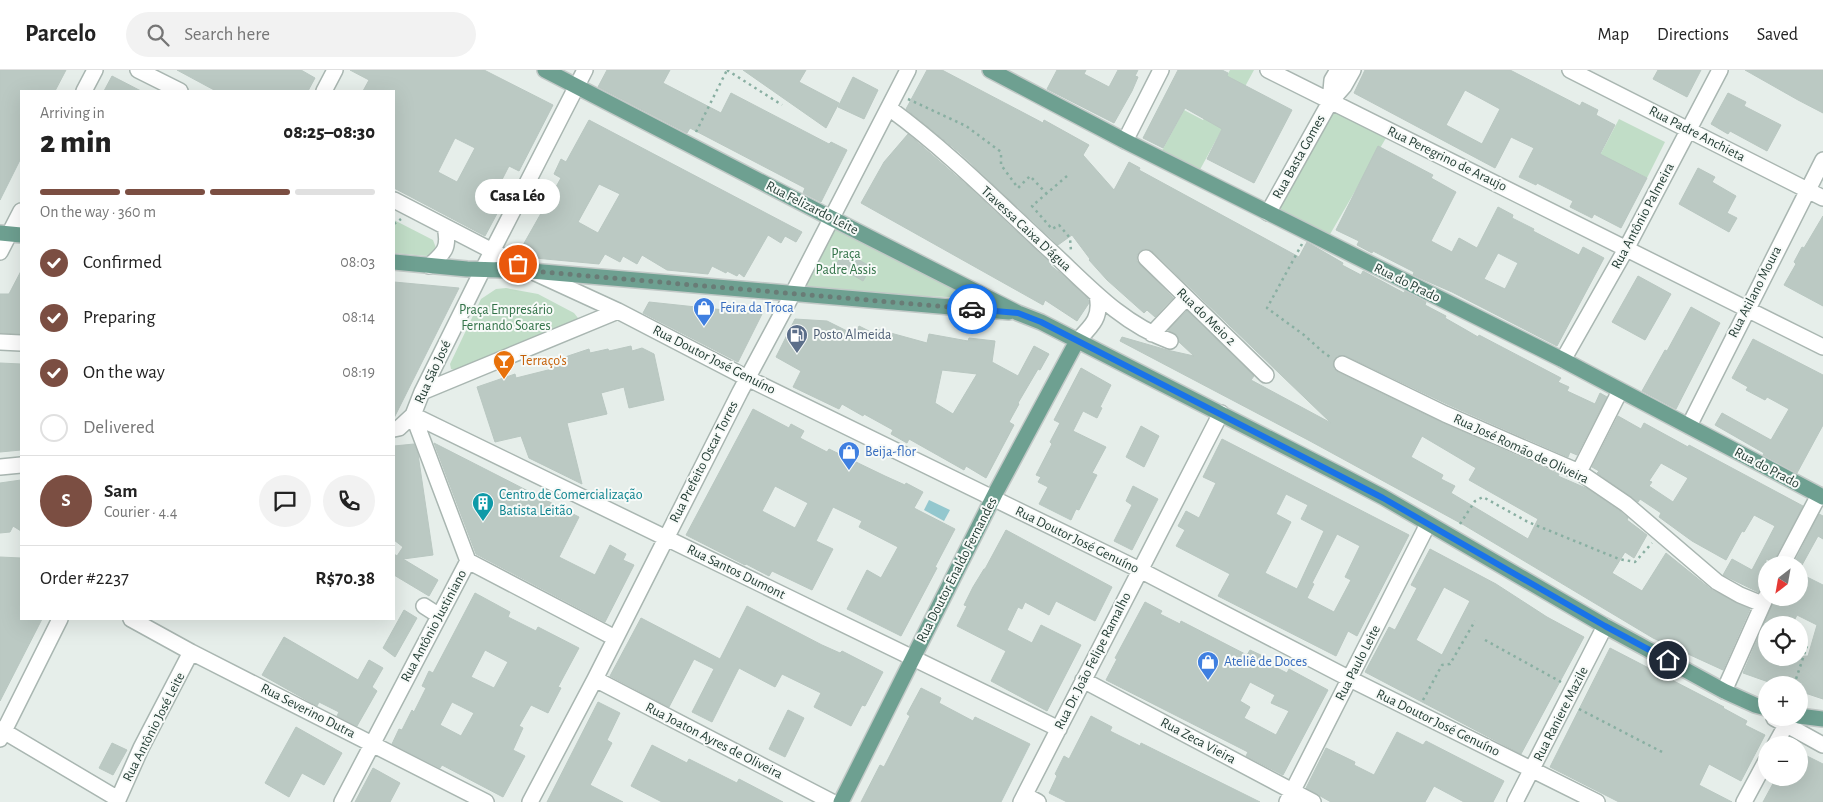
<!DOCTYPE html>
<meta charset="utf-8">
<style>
body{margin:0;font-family:"Alegreya Sans",sans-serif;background:#f2f2f2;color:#222;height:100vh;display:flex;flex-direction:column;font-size:19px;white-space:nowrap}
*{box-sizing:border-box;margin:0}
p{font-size:16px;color:#767676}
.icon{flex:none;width:28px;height:28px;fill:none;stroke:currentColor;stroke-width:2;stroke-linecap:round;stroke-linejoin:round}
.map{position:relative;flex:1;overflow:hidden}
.sheet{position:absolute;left:20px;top:20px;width:375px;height:530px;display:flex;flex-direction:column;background:#fff;border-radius:0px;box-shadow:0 5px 20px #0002}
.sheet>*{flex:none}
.needle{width:32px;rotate:211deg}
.buttons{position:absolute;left:1758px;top:486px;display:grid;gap:10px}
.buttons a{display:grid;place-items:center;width:50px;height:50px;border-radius:50%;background:#fff;box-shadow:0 5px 20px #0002;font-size:25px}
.pin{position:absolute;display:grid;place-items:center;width:42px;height:42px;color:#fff;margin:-21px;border:2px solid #fff;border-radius:50%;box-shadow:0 1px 5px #0007}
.courier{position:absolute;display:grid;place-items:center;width:50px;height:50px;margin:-25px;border:4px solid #1a73e8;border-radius:50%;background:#fff;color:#222;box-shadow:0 1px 6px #0007}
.bubble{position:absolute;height:35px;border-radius:18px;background:#fff;box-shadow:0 5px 20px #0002;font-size:16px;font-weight:800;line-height:35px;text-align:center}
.summary em{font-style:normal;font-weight:800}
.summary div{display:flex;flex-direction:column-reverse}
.summary{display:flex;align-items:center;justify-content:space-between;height:85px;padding:0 20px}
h1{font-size:32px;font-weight:800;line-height:38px}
.bar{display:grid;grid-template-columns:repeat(4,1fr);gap:8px 5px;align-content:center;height:60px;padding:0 20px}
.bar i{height:6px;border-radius:4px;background:#e0e0e0}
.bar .selected{background:#7b4e42}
.bar p{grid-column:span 4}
.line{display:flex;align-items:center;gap:12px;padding:0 20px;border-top:1px solid #e0e0e0}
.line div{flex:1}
.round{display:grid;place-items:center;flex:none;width:52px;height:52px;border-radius:26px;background:#f2f2f2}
ol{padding:0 20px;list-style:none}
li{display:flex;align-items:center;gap:15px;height:55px}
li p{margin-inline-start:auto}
li .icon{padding:5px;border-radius:50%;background:#7b4e42;color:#fff;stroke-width:4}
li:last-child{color:#767676}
li i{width:28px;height:28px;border:2px solid #e0e0e0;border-radius:50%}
header{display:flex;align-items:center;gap:30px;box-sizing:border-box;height:70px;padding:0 25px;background:#fff;border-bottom:1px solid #e0e0e0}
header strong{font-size:24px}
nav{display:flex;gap:28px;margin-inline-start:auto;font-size:18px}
.search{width:350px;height:45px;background:#f2f2f2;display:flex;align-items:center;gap:12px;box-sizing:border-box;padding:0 18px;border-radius:28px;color:#767676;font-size:19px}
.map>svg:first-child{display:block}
</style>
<header>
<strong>Parcelo</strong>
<div class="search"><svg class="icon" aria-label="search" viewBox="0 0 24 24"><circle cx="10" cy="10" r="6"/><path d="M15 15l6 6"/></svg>Search here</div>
<nav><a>Map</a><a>Directions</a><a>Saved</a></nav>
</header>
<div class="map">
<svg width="1823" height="732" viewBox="0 0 1823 732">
<rect width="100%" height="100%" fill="#e6eeea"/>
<!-- green -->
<path fill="#c1ddc7" d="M1230,0H1254L1196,107L1158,88L1184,40L1203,50Z
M1330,32L1390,61L1329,166L1275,140Z
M1619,49L1665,72L1647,108L1600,85Z
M831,148L989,228L793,223Z
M394,150L433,170L436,178L435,183L427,186L394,183Z
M506,218L538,224L574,243L578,248L575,254L456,300L451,299L450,294L481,229L496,219Z"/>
<!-- water -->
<path fill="#93c7ce" d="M929,430L950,440L944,451L924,440Z"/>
<!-- building -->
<path fill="#bbc9c3" stroke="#b9c7c1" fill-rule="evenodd" d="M0,0H66L55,21H21V88L0,130Z
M177,0H301L315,8L308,21H216Z
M350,0H484L553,35L519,101L509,96L490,133L500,138L485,166L394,118V21H363L369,10ZM455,68L475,78L457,112L438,102Z
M607,0H670L663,13L721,43L731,23L829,74L831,72L847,80L821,132L803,123L805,118L690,58L687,63L598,17Z
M743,0H806L799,12L839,33L826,58Z
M927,0H942L1043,53L1044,50L1089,75L1083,85L1114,120L1129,92L1140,98L1139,100L1299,187L1307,172L1343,193L1342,195L1361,205L1363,201L1404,223L1405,221L1426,232L1425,235L1446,246L1445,248L1466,260L1478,267L1479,265L1561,308L1558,312L1569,317L1567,321L1595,334L1600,323L1607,327L1577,385L1570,382L1568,387L1449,335L1346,286H1337L1333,294L1334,299L1338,302L1441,352L1559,404L1558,406L1588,419L1620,441L1628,448L1627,450L1647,465L1634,488L1625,482L1612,503L1642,521L1666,483L1712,520L1750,539L1723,600L1653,568L1464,455L1310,371L1120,271L1122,267L1167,280L1194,286L1179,272L1177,265L1168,260L1187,241L1254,306L1251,310L1331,353L1152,181L1144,179L1140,181L1137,185V191L1173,228L1155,247L1147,240L1144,243L1107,210L1089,190L1090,189L1072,165L1058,175L960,83L906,39ZM1422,366L1476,398L1469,410L1538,449L1528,469L1451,423L1455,416L1441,409L1443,405L1411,387Z
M1057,0H1086L1084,4L1109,17L1118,0H1138L1135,6L1138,7L1132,21L1114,53L1047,19Z
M1178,0H1222L1228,3L1227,6L1292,40L1254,113L1207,89L1222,59L1185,38L1163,78L1143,68Z
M1365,0H1510L1580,36L1582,32L1598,40L1596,45L1615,55L1600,84L1647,108L1621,158L1594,144L1592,148L1570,137L1573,131L1537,113L1536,115L1519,107L1534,78L1511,67L1495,98L1354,23ZM1465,20L1500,39L1482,74L1446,55Z
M1658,0H1701L1687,27L1653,9Z
M1745,0H1823V43L1798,30Z
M112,6L141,21H104Z
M853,7L878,20L864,49L838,37Z
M1728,23L1746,32L1744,36L1781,55L1767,81L1730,61L1728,64L1711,54Z
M589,50L802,162L796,172L785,166L781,173L768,165L744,207L739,203L737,206L727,201L726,203L712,196L708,204L667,200L642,185L637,194L623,186L620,192L605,184L599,194L524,187L518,184L561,108L554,104L561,89L566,92ZM599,114L620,124L598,163L578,152Z
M908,64L968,116L1051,194L1050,195L1059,202L1088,229L1089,233L1077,251L1045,230L1043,235L861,133L884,92Z
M1378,76L1433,105L1431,108L1456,122L1431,171L1452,182L1459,168L1477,178L1498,137L1513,145L1512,148L1534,159L1533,161L1579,185L1583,177L1604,188L1557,276L1452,222L1413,205L1414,202L1373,181L1372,183L1357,175L1359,171L1336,160ZM1498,183L1518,193L1505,219L1484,209Z
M1698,98L1715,107L1712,112L1736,126L1727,143L1737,148L1729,162L1679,134Z
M1823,146V236L1784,215L1796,194L1794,192L1802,177L1804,178Z
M844,181L871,197L863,211L836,195Z
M21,201V264L0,263V224H9Z
M1638,206L1671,224L1645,270L1612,252Z
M394,212L459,218L394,348Z
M649,232L762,244L738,292L643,243Z
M1691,237L1720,253L1676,339L1642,321L1665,280L1667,281Z
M795,249L827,251L855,265L859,256L875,264L876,259L927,273L929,264L968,271L969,268L995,271L992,292L1018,306L1034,276L1049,284L1040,300L1038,299L1018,333L1019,334L1009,352L1014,355L986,408L966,396L964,400L909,369L907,373L891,364L893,360L864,344L863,346L842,334L839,339L793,317L801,301L776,287ZM942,300L977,304L953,344L935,333Z
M1753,269L1823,305V355L1797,403L1763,385L1764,383L1715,355L1722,343L1771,370L1789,339L1767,327L1765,330L1746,320L1748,317L1732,308Z
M631,276L632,281L642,278L654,284L664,330L629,338L624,317L601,323L607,344L567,353L582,414L529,388L521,366L495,372L477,317L515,304L516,308L552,299L550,292L589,279L590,283L608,279L609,281Z
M0,293L21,294V380L0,382Z
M1081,298L1111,315L1100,337L1102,338L1097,348L1083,341L1073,361L1106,377L1092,403L1097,405L1079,440L1076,439L1071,450L1039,434L1048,417L1038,412L1041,407L1036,405L1052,374L1050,372L1060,353L1054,350Z
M753,339L789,358L791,354L804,361L800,368L827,382L829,379L885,406L905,415L906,413L923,422L914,438L955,459L935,497L937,498L901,566L847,539L867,500L881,508L898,477L859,457L862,451L833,437L816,471L833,479L812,520L772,501L769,506L746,494L745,495L686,465ZM775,416L808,433L795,458L762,441Z
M1618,346L1641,359L1644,353L1688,377L1689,375L1803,436L1773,492L1766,489V518L1761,519L1758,522L1723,505L1732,489L1752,500L1775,456L1754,445L1744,462L1742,461L1726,490L1692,471L1659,447L1661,443L1640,429L1638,432L1597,403L1599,401L1592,397ZM1661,393L1688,408L1673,432L1649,416L1652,412L1649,411Z
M1141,356L1159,366L1144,397L1126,387Z
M1222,369L1409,465L1357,566L1348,561L1336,586L1218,526L1230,504L1176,476L1185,460L1178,456L1186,441L1199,448L1216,413L1203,407ZM1286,424L1308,435L1301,449L1324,461L1297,519L1265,503L1291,452L1276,444ZM1337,464L1360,476L1345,507L1351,510L1334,542L1307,528L1314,514L1312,513Z
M434,373L579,447L559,487L595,505L610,475L626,484L623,490L634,495L605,552L476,484Z
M414,374L418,384L433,485L403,489L438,510L429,526L394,505V484L397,486L403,477L394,470V376Z
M21,410V461L13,456L10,462L0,463V413Z
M1133,416L1158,429L1132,480L1114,471L1132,435L1126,431Z
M1819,444L1823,446V469L1818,466L1802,495H1793Z
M1006,460L1112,517L1095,551L1056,531L1049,545L1025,532L1022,539L1018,537L1007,560L1032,573L1041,555L1081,575L1047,641L991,611L1006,581L957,556L967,536L964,535L973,517L984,499H985Z
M1430,479L1496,514L1547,547L1584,567L1521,684L1365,602L1389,557L1395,560L1417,518L1411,515ZM1444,517L1470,531L1442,585L1416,570Z
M0,487L21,488V549H42L0,631Z
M1799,503L1823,515V629L1799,621V615H1777L1743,603L1775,528H1799ZM1797,545L1817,555L1808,586L1766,588V555H1792Z
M475,523L510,542L508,547L536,561L538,557L579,578L558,617L561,618L548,643L531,635L519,656L523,658L513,680L525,686L503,727L442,695L440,698L392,674L399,659L402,660L412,640L414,642L426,618L422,616L429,601L433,603ZM485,580L508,592L494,618L471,607ZM452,632L474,643L461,666L440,655Z
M1145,532L1162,541L1160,544L1180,554L1181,551L1247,585L1250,580L1263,586L1261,590L1287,603L1289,599L1328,620L1283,705L1246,686L1248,682L1106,610L1117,589L1115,588ZM1250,612L1275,625L1271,633L1289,641L1276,665L1244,648L1250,637L1240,631Z
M747,536L822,575L840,583L842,581L883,602L865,636L862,635L851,656L814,637L821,623L782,604L775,617L739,598L712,652L692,642L714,599L694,589L669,637L610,606L641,548L720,589Z
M404,540L417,548L395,587L383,578Z
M284,567L358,610L369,590L383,598L372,617L377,621L357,656L337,646L339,642L319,632L317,636L262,605Z
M1610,578L1724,637L1723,638L1747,651L1745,655L1765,665L1741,711L1709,694L1699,715L1732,732H1619L1550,697Z
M921,618L941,628L939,633L973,651L975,647L1030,674L1001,732H861L880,695L884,697L910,646L907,644Z
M598,632L620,643L607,670L612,673L590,715L623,732H547Z
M788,640L804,648L785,687L769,679Z
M1091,646L1112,657L1110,661L1140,676L1141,673L1260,732H1067L1049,723L1057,706L1055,704L1064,686L1069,689Z
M296,657L342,683L324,715L302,703L289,727L265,713Z
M1397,662L1423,675L1426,671L1504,711L1493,732H1464L1434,716L1425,732H1331L1306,718L1326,678L1355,692L1354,695L1374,705Z
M112,673L127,680L113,705L99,698Z
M652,675L687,693L689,689L737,713L739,709L783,732H662L631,716Z
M1799,682L1823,694V732H1763L1776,708H1799Z
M373,698L400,713L390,732H355Z"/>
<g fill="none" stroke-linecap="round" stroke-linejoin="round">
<!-- minor casing -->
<g stroke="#a9b6b1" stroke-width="18">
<path id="minor" d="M138,0L180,21
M1268,0L1823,277
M1570,0L1823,128
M84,21L95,0
M324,21L335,0
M1330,32L1332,10L1338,0
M889,38C948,81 1001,135 1055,185C1090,218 1123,254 1170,271
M1125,71L1161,0
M394,130L531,201L618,241L747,308L1140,500L1350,609L1597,732
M1268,143L1330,32L1344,16L1353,0
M0,182L21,141
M1146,188L1266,305
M429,196C444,183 450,178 445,157
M1152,264L1186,228
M1077,271C1092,256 1102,247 1097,225
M0,272L21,273
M1563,290L1626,179L1720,0
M1342,294L1445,344L1579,402L1626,434L1717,512L1740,525L1762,534
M422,322L618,241
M413,345L1059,659
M413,345L468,491
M1689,356L1823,90
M394,359L399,358L413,345L422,322L483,199L585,0
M0,397L21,395
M1579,402L1620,321
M468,491L615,568
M1782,495L1819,425
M424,536L438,545
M131,549L191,582L486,732
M595,609L832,732
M1083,610L1313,732
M1724,621L1766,527
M1774,648L1823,675
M0,659L118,729
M0,669L60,549
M1775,675L1786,655
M1025,725L1038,732
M117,732L141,678L191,582
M342,732L468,491
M530,732L595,609L740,322L793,223L908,0
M1021,732L1221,343
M1287,732L1428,454
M1515,732L1605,556
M1744,732L1766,691"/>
</g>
<!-- major casing -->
<g stroke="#c2c9c7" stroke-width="18">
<path id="major" d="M545,0L831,148L1018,243L1041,252L1341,405L1383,427L1605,556L1724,621L1755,635L1766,638
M990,0L1125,71L1563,290L1823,427
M0,163L21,165
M394,192L467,199L531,201L1009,242
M1799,646L1823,649
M841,732L996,422L1077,271"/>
</g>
<!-- path -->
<path stroke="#89afa2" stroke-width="2.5" stroke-dasharray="2.5 4" stroke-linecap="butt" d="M727,0L782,35
M908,29L966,56L1001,82V95L1018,118L1030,106L1047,124
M696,62L727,0
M1067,106L1032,136L1052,159L1059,155L1070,168L1071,181
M394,154L401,149
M1302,174L1267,238L1304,265L1323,282L1330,287
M1460,454L1475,431L1483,427L1528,452L1619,489L1635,492L1652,473
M1485,570L1561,612
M1794,615L1807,576
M1423,630L1442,595L1450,594L1475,551
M1579,639L1664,683"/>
<!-- minor -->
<use href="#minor" stroke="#fff" stroke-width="15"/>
<!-- major -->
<use href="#major" stroke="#6ea091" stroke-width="15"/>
</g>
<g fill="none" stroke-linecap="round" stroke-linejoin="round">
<!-- done -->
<path stroke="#697c76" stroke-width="5" stroke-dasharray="0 9" d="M518,194L531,201L972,239"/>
<!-- route -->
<path stroke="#1a73e8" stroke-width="6" d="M972,239L1018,243L1041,252L1383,428L1605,556L1668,590"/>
</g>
<!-- icons -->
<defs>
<g id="shop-pin" transform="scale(1.125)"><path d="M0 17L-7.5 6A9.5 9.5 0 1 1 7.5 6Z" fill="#3f7fe0" stroke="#f7faf8"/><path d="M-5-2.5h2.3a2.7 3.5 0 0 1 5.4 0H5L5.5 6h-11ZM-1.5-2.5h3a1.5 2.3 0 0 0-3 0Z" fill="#fff"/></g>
<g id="fuel-pin" transform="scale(1.125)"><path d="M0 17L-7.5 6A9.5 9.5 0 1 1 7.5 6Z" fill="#5c6f8a" stroke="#f7faf8"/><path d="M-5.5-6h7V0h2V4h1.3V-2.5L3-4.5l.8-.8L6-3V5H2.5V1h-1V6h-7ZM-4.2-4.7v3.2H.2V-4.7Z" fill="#fff"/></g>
<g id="bar-pin" transform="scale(1.125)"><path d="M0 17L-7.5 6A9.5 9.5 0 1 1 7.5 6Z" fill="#e8710a" stroke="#f7faf8"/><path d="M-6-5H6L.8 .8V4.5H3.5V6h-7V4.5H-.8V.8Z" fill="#fff"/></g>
<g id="building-pin" transform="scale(1.125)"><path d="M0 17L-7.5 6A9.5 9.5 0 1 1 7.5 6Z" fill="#0f9aa8" stroke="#f7faf8"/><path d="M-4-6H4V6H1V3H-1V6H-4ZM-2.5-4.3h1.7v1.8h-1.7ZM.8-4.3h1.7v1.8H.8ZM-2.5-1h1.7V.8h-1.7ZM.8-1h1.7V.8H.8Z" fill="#fff"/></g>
</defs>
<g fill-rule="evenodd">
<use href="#shop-pin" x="704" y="238"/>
<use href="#fuel-pin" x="797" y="265"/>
<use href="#bar-pin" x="504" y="291"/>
<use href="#shop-pin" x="849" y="382"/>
<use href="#building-pin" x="483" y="433"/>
<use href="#shop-pin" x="1208" y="592"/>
</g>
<g text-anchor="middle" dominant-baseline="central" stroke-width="4" stroke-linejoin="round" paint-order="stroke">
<!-- street labels -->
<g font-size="14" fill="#263f37" stroke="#f7faf8">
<text transform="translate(1697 64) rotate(27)">Rua Padre Anchieta</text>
<text transform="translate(1299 87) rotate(-61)">Rua Basta Gomes</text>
<text transform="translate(1447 89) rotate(26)">Rua Peregrino de Araujo</text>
<text transform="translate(812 138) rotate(27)">Rua Felizardo Leite</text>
<text transform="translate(1643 146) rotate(-62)">Rua Antônio Palmeira</text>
<text transform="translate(1026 159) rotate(43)">Travessa Caixa D'água</text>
<text transform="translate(1407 213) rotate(26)">Rua do Prado</text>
<text transform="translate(1755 222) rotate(-63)">Rua Atilano Moura</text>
<text transform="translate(1206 247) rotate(44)">Rua do Meio 2</text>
<text transform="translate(714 290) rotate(27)">Rua Doutor José Genuíno</text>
<text transform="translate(433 302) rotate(-65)">Rua São José</text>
<text transform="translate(1521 379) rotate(25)">Rua José Romão de Oliveira</text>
<text transform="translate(704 392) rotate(-63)">Rua Prefeito Oscar Torres</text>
<text transform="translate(1767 398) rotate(28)">Rua do Prado</text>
<text transform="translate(1077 470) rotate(26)">Rua Doutor José Genuíno</text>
<text transform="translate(957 500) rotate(-63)">Rua Doutor Enaldo Fernandes</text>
<text transform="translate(736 502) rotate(26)">Rua Santos Dumont</text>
<text transform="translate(434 556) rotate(-62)">Rua Antônio Justiniano</text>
<text transform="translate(1093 591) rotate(-63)">Rua Dr. João Felipe Ramalho</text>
<text transform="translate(1358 593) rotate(-63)">Rua Paulo Leite</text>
<text transform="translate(308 641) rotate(27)">Rua Severino Dutra</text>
<text transform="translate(1561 644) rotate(-63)">Rua Raniere Mazile</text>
<text transform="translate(1438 653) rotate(26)">Rua Doutor José Genuíno</text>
<text transform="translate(154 657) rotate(-63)">Rua Antônio José Leite</text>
<text transform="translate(714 671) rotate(27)">Rua Joaton Ayres de Oliveira</text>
<text transform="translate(1198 671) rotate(28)">Rua Zeca Vieira</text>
</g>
<!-- park labels -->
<g font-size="14" fill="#337349" stroke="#f7faf8">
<text x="846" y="184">Praça<tspan x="846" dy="16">Padre Assis</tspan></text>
<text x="506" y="240">Praça Empresário<tspan x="506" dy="16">Fernando Soares</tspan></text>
</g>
<!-- shop labels -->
<g font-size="14" fill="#366cbe" stroke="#f7faf8" text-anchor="start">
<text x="720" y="238">Feira da Troca</text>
<text x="865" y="382">Beija-flor</text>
<text x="1224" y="592">Ateliê de Doces</text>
</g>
<!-- service labels -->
<g font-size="14" fill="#4e5e75" stroke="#f7faf8" text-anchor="start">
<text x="813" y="265">Posto Almeida</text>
</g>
<!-- food labels -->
<g font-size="14" fill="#c56008" stroke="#f7faf8" text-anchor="start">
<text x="520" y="291">Terraço's</text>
</g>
<!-- culture labels -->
<g font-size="14" fill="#0d838f" stroke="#f7faf8" text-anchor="start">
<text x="499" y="425">Centro de Comercialização<tspan x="499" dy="16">Batista Leitão</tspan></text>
</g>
</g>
</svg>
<div class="buttons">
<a><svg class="needle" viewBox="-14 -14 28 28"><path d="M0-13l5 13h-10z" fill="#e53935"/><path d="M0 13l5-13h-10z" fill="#767676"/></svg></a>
<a><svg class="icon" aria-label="locate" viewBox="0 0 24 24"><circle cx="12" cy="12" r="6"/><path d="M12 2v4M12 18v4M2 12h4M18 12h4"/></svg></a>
<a>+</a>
<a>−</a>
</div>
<div class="pin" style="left:518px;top:194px;background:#ea580c"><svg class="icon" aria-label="bag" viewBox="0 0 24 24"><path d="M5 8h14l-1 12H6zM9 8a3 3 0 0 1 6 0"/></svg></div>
<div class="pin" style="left:1668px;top:590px;background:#1f2937"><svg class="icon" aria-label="home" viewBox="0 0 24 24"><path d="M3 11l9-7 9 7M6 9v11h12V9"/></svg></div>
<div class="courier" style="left:972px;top:239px"><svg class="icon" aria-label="car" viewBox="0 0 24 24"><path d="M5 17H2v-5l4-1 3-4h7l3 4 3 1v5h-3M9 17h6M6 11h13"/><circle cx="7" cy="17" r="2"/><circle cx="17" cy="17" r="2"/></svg></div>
<div class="bubble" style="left:475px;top:109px;width:85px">Casa Léo</div>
<section class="sheet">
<div class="summary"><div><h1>2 min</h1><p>Arriving in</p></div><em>08:25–08:30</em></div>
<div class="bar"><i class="selected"></i><i class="selected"></i><i class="selected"></i><i></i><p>On the way · 360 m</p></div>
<ol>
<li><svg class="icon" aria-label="check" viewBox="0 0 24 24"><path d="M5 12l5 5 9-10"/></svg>Confirmed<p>08:03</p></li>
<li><svg class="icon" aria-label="check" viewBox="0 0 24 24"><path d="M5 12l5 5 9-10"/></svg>Preparing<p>08:14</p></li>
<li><svg class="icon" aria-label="check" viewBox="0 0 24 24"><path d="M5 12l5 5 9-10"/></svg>On the way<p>08:19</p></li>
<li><i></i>Delivered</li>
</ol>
<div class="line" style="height:90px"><b class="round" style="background:#7b4e42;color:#fff">S</b><div><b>Sam</b><p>Courier · 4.4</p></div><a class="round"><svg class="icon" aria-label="chat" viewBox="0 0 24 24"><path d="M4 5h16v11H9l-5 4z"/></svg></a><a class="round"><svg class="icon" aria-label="phone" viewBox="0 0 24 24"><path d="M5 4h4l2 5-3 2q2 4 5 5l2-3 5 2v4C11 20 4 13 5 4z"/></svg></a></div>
<div class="line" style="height:65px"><div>Order #2237</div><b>R$70.38</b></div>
</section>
</div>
